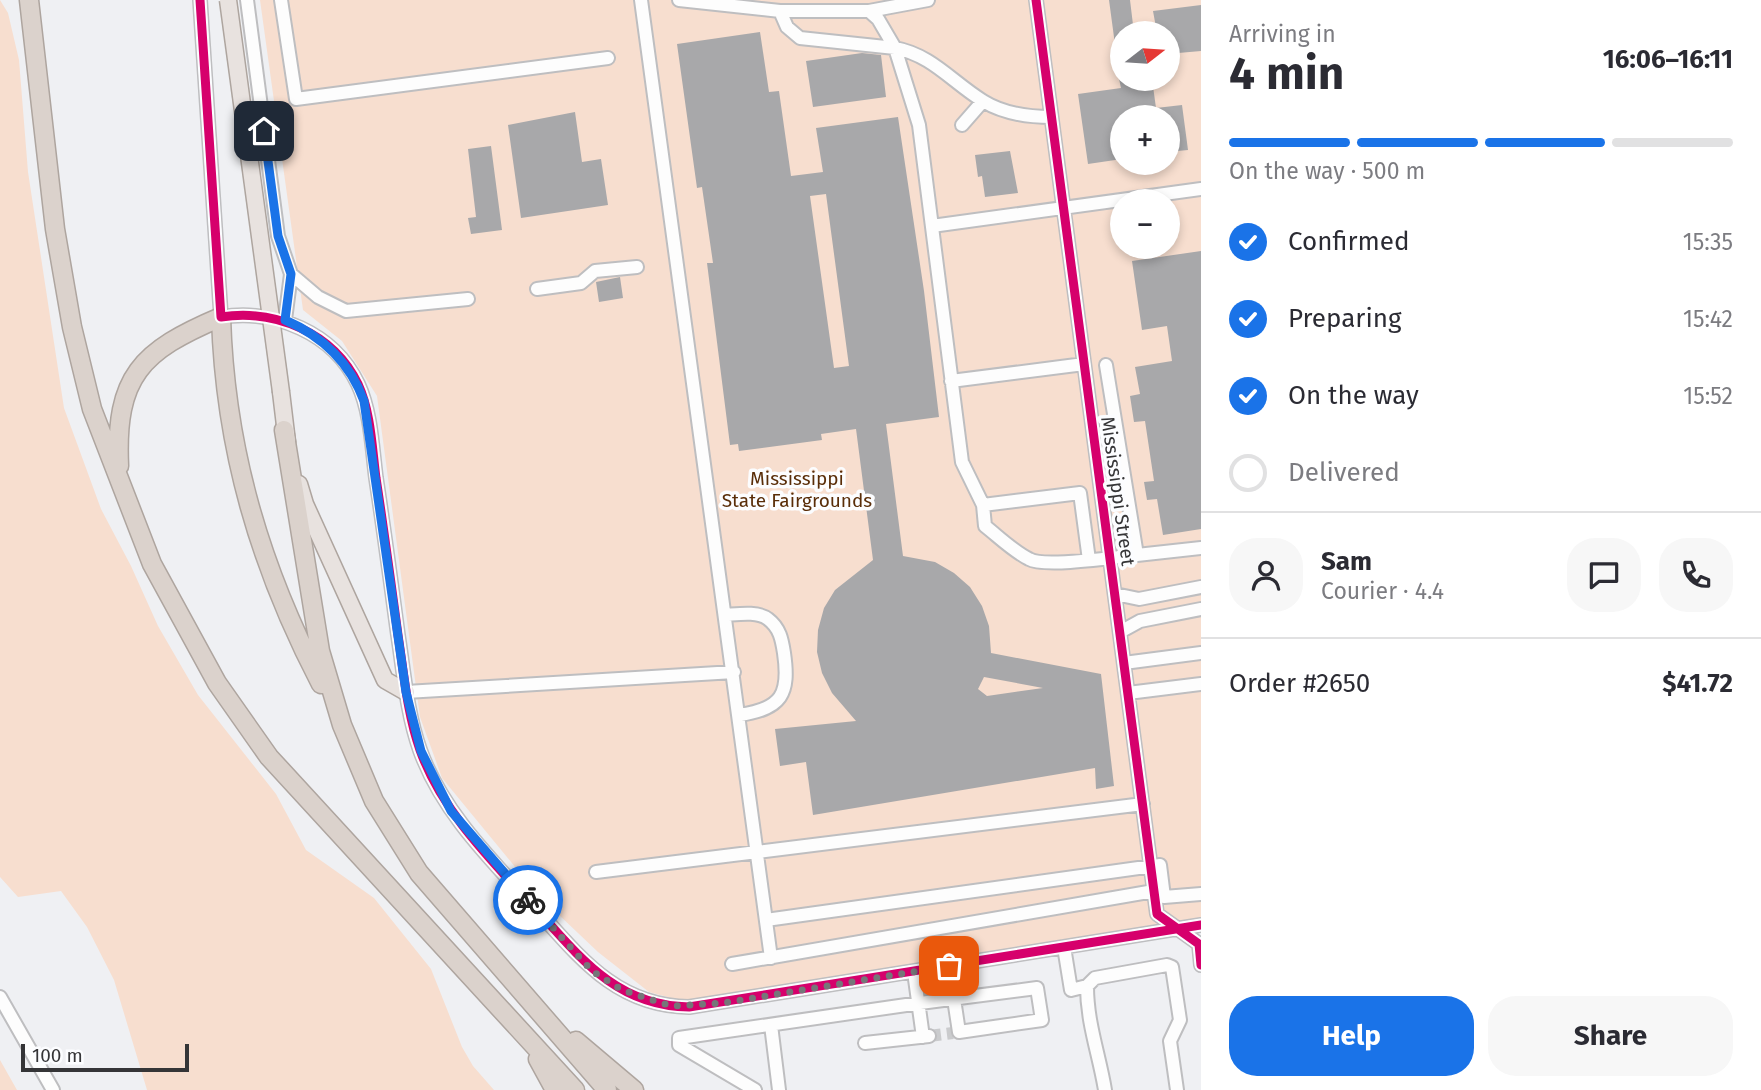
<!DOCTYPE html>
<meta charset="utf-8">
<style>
body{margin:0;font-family:"Fira Sans",sans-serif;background:#f7f7f7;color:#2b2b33;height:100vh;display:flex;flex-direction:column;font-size:26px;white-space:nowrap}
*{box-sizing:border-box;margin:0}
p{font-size:23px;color:#7c7c81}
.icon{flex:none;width:38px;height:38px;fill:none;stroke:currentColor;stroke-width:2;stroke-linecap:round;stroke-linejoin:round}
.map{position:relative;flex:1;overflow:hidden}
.drawer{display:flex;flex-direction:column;background:#fff;width:560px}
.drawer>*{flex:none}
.needle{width:46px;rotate:73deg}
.tools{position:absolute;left:1110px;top:21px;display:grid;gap:14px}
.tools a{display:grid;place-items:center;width:70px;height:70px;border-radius:50%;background:#fff;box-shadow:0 4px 10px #0003;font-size:35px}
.scale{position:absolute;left:21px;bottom:18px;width:168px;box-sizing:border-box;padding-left:7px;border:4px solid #353537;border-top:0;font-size:19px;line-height:24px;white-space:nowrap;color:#353537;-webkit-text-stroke:5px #fcfdff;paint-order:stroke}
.pin{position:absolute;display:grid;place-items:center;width:60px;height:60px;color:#fff;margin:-30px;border-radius:14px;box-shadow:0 4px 10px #0006}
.courier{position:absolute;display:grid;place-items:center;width:70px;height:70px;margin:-35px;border:5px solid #1a73e8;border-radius:50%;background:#fff;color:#222;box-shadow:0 2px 9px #0007}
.headline em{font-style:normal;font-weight:700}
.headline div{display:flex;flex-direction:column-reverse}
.headline{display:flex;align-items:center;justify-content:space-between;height:119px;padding:0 28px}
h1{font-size:46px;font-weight:700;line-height:52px}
.bar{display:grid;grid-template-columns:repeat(4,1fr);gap:10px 7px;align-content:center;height:84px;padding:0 28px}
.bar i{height:9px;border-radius:5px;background:#e1e1e2}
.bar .selected{background:#1a73e8}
.bar p{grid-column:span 4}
.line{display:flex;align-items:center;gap:18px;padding:0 28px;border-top:2px solid #e1e1e2}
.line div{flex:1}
.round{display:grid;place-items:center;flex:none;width:74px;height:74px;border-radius:28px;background:#f7f7f7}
ol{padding:0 28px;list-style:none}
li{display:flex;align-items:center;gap:21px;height:77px}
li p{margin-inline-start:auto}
li .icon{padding:7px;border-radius:50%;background:#1a73e8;color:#fff;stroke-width:4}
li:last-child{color:#7c7c81}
li i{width:38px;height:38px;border:4px solid #e1e1e2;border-radius:50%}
.action{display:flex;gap:14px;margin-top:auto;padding:14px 28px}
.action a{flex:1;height:80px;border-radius:28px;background:#1a73e8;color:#fff;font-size:28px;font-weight:700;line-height:80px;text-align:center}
.action a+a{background:#f7f7f7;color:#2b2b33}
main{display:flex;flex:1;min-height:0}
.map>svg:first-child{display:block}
</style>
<main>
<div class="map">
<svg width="1201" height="1090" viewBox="0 0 1201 1090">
<rect width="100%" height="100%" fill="#eff0f3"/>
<!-- green -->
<path fill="#f7decf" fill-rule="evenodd" d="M0,0L8,13L19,60L28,172L64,408L101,509L131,566L158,626L198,695L276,794L306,850L374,898L431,969L462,1047L473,1066L494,1090H147L114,980L87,927L61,891L18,897L0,877Z
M260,0H1201V922L686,1002L649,992L598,952L539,896L442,778L420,717L377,396L342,341L303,310ZM1122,33H1167V79H1122ZM1122,117H1167V163H1122ZM1122,201H1167V247H1122Z
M0,1060L17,1090H0Z"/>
<!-- building -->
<path fill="#a8a8aa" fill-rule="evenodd" d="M1109,0H1130L1134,33H1122V52H1116Z
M1201,5V51L1167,54V33H1157L1153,11Z
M760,32L769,92L779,91L791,176L823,172L816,128L898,117L924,291L939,417L886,424L903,556L935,562L954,573L970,587L982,606L989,626L991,653L1101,674L1114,786L1096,789L1095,768L813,815L806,762L780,766L775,729L856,721L832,693L822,673L817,652L818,630L824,608L835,590L873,560L856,429L821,434L822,440L739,451L738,444L730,445L707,263H713L702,187L697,188L677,44ZM826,194L849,366L834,368L810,196ZM984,677L1043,688L987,696L978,689Z
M862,53L881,55L886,97L813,107L806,61Z
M1119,79H1152L1156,108L1182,105L1188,150L1167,152V117H1122V159L1088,164L1078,94L1121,88Z
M575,112L582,162L601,159L608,205L521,218L508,125Z
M491,146L502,230L471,234L468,218L476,217L468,149Z
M1010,151L1018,193L985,197L982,176L978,177L975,155Z
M1201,251V529L1163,535L1157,499L1147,500L1144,482L1154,481L1145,421L1134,422L1130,396L1140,394L1135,367L1172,361L1167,326L1142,330L1132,261Z
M620,277L623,298L599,302L596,282Z"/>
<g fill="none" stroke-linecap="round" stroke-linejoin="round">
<!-- minor-tunnel -->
<path stroke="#cacbcd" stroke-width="12" stroke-dasharray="12 6" stroke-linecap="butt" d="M929,1036L953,1033"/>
<!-- minor casing -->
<g stroke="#bebec0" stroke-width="16">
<path id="minor" d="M200,0L221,317C275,309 333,332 358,384C371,412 372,447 376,478C384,530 391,583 398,635C404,674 407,713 420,750C444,817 499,867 545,919C586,965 622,1006 689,1007L1201,925
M247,0L278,236L291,274L318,297L346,311L468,299
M281,0L296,99L608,58
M641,0L771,958
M679,0L780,11L787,27L800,38L895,48L919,125L962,462L983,505
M1036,0L1157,914L1199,944L1201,965
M780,11H869L878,19L895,48C932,55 952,82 983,101C1004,114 1027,117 1051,117
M869,11L928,0
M962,125L983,101
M932,226L1201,189
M537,289L581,283L595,271L637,267
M285,320L291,274
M1106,365L1137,555L1201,548
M951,381L1084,364
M1089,560L1080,493L983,505L985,526C999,537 1013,551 1029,559C1044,568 1117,557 1137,555
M1115,594L1139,599L1201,587
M726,615C739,614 758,611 768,619C780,628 782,640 784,653C790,694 782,709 739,715
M1120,632L1140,621L1201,609
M1124,663L1201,653
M406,692L734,672
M1128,693L1201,684
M596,872L1143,804
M766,920L1160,865L1164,897L1201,894
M1064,947L1071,990L1087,986L1095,978L1167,965L1172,967L1180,1020L1170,1041L1177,1090
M732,964L1154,891
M914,972L923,1037
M1087,986C1087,1023 1099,1054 1105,1090
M0,997L53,1090
M771,1025L779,1090
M865,1043L929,1036
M755,1090L679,1045V1038L920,1003L1037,988L1042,1020L959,1032L949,966"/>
</g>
<!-- major casing -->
<g stroke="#aea59f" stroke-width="19">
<path id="major" d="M281,392L287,442
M299,484L305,504L385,680L406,692"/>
</g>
<!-- highway casing -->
<g stroke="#aea59f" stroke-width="21">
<path id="highway" d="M29,0L55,229L72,327L92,409L152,564L217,683L269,757L575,1090
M284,430L320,651L342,725L374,801L419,873L607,1090
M119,466C115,376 141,351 221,317C225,449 260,567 321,684
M576,1041L634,1090
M538,1059L555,1090"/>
</g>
<!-- minor -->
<use href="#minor" stroke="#fdfdfd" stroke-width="12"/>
<!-- major -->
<use href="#major" stroke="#e8e2df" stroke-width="16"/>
<!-- highway -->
<use href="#highway" stroke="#dbd2cc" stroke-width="18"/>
<!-- major-bridge casing -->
<g stroke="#aea59f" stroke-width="19" stroke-linecap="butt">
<path id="major-bridge" d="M228,0L281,392"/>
</g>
<!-- major-bridge -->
<use href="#major-bridge" stroke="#e8e2df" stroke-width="16"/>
<!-- cycleway casing -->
<g stroke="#fcfdff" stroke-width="13">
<path id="cycleway" d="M200,0L221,317C275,309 333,332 358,384C371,412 372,447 376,478C384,530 391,583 398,635C404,674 407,713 420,750C444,817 499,867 545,919C586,965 622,1006 689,1007L1201,925
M1036,0L1157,914L1199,944L1201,965"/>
</g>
<!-- cycleway -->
<use href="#cycleway" stroke="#d6006c" stroke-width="9"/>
</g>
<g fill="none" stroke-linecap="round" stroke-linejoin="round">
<!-- done -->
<path stroke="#767679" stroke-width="7" stroke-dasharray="0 12.6" d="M528,900L592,971L622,990L671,1006L723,1003L949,966"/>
<!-- route -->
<path stroke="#1a73e8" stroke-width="9" d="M264,131L278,236L291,274L285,320C322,336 350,363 364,401L406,692L421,751L451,811L528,900"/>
</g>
<g text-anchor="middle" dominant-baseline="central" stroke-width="7" stroke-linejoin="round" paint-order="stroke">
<!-- park labels -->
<g font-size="19" fill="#592d08" stroke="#fcfdff">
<text x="797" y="478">Mississippi<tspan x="797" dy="22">State Fairgrounds</tspan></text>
</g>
<!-- street labels -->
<g font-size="19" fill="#353537" stroke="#fcfdff">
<text transform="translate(1118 491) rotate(82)">Mississippi Street</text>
</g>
</g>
</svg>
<div class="tools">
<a><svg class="needle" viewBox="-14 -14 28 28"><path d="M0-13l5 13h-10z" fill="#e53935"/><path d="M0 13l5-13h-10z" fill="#7c7c81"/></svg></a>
<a>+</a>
<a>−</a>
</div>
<div class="scale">100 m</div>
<div class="pin" style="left:949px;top:966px;background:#ea580c"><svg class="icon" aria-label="bag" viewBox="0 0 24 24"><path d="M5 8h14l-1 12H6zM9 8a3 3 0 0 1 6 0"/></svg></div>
<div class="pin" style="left:264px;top:131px;background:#1f2937"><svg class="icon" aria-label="home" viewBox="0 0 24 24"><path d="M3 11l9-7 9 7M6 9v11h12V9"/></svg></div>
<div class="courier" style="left:528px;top:900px"><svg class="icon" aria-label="bike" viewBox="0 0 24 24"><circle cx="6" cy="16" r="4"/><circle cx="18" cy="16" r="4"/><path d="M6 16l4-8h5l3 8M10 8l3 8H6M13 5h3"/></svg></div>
</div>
<section class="drawer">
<div class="headline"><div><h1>4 min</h1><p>Arriving in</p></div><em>16:06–16:11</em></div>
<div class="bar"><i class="selected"></i><i class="selected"></i><i class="selected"></i><i></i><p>On the way · 500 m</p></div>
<ol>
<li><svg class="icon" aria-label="check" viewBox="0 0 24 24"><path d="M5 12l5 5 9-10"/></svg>Confirmed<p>15:35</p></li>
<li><svg class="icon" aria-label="check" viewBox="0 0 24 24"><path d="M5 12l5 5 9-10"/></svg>Preparing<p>15:42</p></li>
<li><svg class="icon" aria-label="check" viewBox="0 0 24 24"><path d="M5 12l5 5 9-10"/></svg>On the way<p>15:52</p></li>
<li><i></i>Delivered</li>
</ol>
<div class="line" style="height:126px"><a class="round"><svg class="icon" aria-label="person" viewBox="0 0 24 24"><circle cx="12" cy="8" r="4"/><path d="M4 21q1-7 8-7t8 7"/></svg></a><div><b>Sam</b><p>Courier · 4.4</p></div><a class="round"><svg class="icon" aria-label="chat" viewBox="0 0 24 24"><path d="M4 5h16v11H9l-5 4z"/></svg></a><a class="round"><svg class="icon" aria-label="phone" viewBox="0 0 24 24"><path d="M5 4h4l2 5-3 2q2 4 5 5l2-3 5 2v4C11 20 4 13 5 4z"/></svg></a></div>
<div class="line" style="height:91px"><div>Order #2650</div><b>$41.72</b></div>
<div class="action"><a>Help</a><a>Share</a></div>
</section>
</main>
